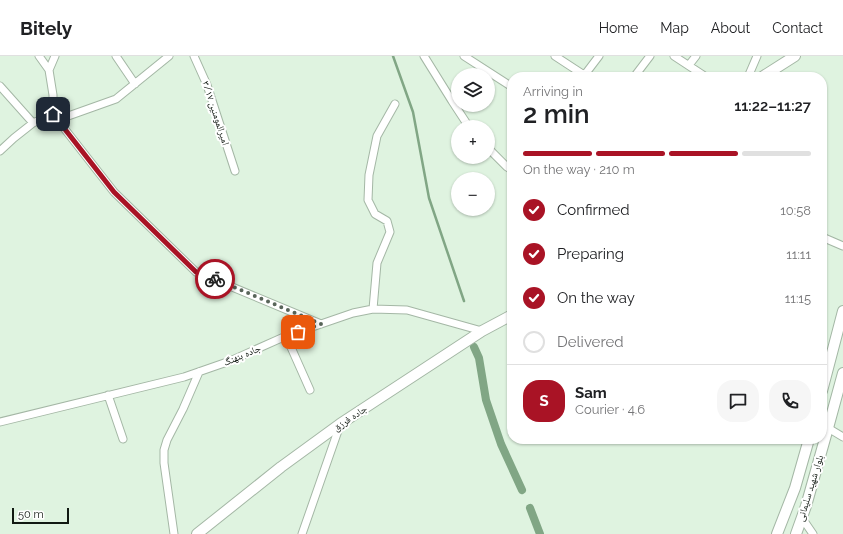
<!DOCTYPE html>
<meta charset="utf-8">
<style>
body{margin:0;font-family:Raleway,"Noto Naskh Arabic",sans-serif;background:#f6f6f6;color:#202124;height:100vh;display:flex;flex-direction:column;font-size:15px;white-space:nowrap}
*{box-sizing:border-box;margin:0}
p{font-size:13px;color:#757577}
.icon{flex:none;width:22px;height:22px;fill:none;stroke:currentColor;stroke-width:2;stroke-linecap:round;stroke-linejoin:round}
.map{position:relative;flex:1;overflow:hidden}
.drawer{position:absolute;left:507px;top:16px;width:320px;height:372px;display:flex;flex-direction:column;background:#fff;border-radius:16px;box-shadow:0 1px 3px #0004}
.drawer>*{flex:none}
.tools{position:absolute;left:451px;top:12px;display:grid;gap:8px}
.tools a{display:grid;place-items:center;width:44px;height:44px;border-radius:50%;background:#fff;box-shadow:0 1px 3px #0004;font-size:20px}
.scale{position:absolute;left:12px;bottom:10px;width:57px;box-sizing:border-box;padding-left:4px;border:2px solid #111912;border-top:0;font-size:11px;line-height:14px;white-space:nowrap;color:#111912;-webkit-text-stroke:3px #fff;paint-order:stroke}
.pin{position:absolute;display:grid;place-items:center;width:34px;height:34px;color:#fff;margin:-17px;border-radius:8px;box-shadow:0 2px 6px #0006}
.courier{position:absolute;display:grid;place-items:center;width:40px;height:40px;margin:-20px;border:3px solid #a91325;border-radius:50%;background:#fff;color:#222;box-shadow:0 1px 5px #0007}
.head em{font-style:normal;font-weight:600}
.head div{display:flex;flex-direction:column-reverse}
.head{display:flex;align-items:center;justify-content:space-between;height:68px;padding:0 16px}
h1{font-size:26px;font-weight:600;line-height:30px}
.bar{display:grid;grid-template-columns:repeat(4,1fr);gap:6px 4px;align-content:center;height:48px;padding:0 16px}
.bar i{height:5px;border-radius:3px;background:#e0e0e0}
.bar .selected{background:#a91325}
.bar p{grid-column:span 4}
.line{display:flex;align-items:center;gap:10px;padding:0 16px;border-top:1px solid #e0e0e0}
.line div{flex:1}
.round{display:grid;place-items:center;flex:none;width:42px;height:42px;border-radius:16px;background:#f6f6f6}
ol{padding:0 16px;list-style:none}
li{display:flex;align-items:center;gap:12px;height:44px}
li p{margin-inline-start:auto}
li .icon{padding:4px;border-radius:50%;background:#a91325;color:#fff;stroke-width:4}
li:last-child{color:#757577}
li i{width:22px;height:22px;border:2px solid #e0e0e0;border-radius:50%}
header{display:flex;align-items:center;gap:24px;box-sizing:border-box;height:56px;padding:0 20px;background:#fff;border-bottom:1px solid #e0e0e0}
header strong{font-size:19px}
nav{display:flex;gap:22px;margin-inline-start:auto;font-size:14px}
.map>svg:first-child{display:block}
</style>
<header>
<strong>Bitely</strong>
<nav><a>Home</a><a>Map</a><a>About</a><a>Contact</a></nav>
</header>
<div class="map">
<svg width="843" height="478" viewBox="0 0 843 478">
<rect width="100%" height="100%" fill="#dff3e0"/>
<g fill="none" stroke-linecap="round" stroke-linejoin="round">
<!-- stream -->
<path stroke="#81a685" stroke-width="2.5" d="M393,0L413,56L429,142L464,245"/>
<!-- canal -->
<path stroke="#81a685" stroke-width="8" d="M474,291L479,302L486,344L501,388L522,434
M530,452L540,478"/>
<!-- street casing -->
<g stroke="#a4b7a5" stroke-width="9">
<path id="street" d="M39,0L49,14L53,39V58
M116,0L135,28
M194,0L207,29L235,115
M424,0L452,45L469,71
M464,0L512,31
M555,0L584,19
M674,0L706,21
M689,9L696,0
M49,14L55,0
M583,21L599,0
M634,21L650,0
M748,21L757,0
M0,30L33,67
M53,58L114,136L196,216L321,268
M57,64L116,43L169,0
M488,92L507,111L512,114
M0,95L14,82L33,67L53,58
M822,181L843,190
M373,253L377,207L390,176L387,165L375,158L368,144L369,119L377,80L395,48
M286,280L310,334
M108,339L123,383
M0,366L184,321L230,305L286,280L353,257L373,253L407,254L482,275
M828,372L843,381
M802,462L813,478
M174,478L164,407V394L167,384L183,353L199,316
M302,478L340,369"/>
</g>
<!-- secondary casing -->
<g stroke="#a4b7a5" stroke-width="12">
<path id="secondary" d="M762,21L795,0
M822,335L843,255
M197,478L281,411L340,368L482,275L512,259
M777,478L795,432L809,383
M796,478L806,450L828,372L843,317"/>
</g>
<!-- street -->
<use href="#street" stroke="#fff" stroke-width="7"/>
<!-- secondary -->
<use href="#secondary" stroke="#fff" stroke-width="10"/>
</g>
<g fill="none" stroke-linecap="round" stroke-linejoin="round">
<!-- done -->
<path stroke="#59655a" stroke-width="4" stroke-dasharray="0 7.2" d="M215,223L321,268L298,276"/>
<!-- route -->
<path stroke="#a91325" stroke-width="5" d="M53,58L114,136L196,216L215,223"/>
</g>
<g text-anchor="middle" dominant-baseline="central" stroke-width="4" stroke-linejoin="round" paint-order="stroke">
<!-- street labels -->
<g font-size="10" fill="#111912" stroke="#fff">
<text transform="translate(216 57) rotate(72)">امیرالمومنین ۳/۱۷</text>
<text transform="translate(242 299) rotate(-23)">جاده بنهنگ</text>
<text transform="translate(350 362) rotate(-34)">جاده فرزق</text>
<text transform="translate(810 432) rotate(-73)">بلوار شهید سلیمانی</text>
</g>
</g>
</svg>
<div class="tools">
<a><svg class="icon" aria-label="layers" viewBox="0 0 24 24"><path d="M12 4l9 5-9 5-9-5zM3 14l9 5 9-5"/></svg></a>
<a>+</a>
<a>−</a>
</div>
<div class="scale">50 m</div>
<div class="pin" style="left:298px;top:276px;background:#ea580c"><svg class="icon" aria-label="bag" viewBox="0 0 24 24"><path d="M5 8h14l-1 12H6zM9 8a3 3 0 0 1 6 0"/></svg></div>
<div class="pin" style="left:53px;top:58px;background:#1f2937"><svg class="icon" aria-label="home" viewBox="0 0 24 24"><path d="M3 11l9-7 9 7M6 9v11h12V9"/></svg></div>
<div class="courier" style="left:215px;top:223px"><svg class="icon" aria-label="bike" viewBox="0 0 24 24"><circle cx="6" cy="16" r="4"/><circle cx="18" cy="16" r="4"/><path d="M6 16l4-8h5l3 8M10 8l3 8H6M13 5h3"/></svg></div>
<section class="drawer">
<div class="head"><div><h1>2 min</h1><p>Arriving in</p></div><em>11:22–11:27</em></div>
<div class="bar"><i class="selected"></i><i class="selected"></i><i class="selected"></i><i></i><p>On the way · 210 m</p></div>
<ol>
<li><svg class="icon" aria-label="check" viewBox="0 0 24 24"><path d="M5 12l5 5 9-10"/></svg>Confirmed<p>10:58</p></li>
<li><svg class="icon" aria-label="check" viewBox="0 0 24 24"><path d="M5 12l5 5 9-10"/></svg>Preparing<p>11:11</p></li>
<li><svg class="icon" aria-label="check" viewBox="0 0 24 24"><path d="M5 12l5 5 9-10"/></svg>On the way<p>11:15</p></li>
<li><i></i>Delivered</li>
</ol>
<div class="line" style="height:72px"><b class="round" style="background:#a91325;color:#fff">S</b><div><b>Sam</b><p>Courier · 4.6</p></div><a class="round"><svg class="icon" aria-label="chat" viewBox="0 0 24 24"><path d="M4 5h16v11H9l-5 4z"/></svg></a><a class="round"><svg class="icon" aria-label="phone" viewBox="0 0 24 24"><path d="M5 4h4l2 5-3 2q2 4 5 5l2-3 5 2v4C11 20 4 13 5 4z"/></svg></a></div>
</section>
</div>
